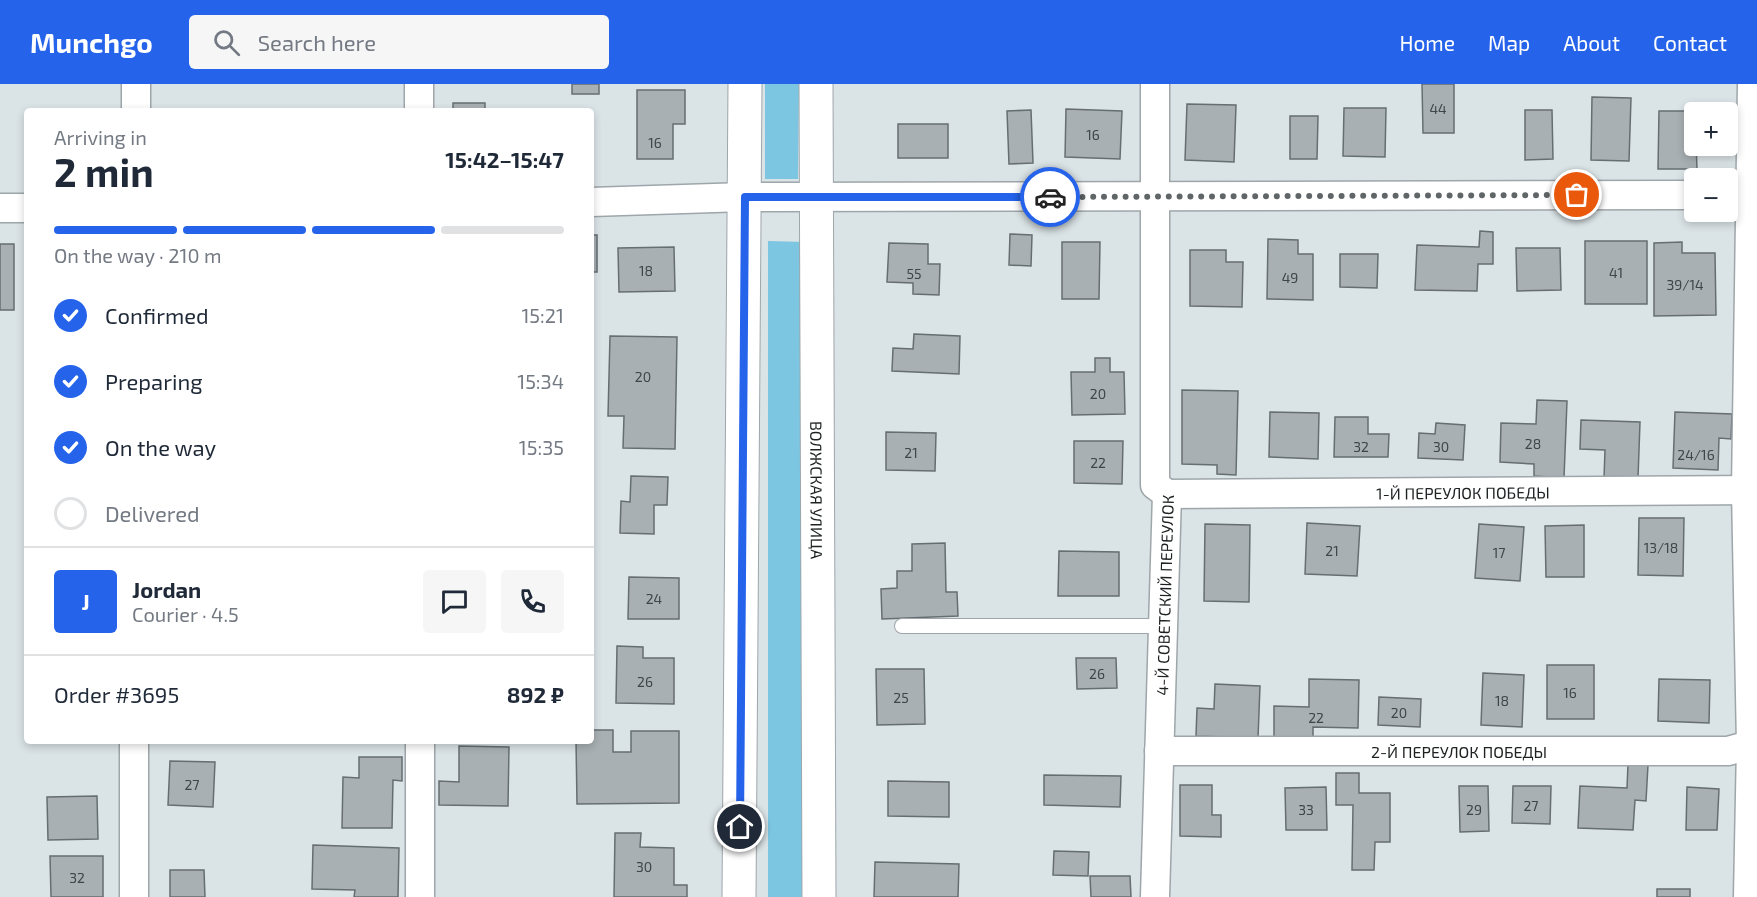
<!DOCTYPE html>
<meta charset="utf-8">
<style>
body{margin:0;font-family:"Exo 2",sans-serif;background:#f6f6f7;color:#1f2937;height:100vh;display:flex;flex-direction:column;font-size:22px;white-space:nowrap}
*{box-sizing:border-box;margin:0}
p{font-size:20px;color:#747a83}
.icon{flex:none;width:33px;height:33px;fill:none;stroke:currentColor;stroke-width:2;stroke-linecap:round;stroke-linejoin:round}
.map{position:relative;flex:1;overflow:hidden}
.details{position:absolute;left:24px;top:24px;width:570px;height:636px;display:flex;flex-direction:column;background:#fff;border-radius:6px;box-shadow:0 3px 9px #0003}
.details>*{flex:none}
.controls{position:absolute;left:1684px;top:18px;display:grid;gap:12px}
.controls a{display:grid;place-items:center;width:54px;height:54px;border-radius:6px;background:#fff;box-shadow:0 3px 9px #0003;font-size:30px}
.pin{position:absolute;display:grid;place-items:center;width:51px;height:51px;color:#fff;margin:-26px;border:3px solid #fff;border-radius:50%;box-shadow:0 2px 6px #0007}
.courier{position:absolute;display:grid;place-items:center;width:60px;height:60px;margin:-30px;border:4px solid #2563eb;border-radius:50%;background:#fff;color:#222;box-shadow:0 2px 8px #0007}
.summary em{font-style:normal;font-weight:700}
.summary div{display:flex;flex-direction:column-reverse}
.summary{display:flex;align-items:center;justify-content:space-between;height:102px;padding:0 30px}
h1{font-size:39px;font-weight:700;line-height:45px}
.bar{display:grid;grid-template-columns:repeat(4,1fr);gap:9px 6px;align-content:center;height:72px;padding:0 30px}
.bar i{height:8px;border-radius:4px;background:#e0e1e3}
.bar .current{background:#2563eb}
.bar p{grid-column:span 4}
.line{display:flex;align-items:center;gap:15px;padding:0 30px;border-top:2px solid #e0e1e3}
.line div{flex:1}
.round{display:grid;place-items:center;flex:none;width:63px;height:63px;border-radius:6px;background:#f6f6f7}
ol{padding:0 30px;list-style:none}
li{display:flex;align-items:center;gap:18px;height:66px}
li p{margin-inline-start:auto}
li .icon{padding:6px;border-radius:50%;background:#2563eb;color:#fff;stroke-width:4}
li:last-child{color:#747a83}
li i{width:33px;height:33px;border:3px solid #e0e1e3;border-radius:50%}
header{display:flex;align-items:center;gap:36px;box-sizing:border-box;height:84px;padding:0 30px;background:#2563eb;color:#fff}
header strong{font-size:28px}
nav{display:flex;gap:33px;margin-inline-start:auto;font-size:21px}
.search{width:420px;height:54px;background:#f6f6f7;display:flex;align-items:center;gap:15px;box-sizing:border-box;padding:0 21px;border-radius:6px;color:#747a83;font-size:22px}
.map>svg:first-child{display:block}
</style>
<header>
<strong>Munchgo</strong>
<div class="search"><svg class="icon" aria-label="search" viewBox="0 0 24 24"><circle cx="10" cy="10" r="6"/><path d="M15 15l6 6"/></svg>Search here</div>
<nav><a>Home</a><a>Map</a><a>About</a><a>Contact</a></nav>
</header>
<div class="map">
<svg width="1757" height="813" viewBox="0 0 1757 813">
<rect width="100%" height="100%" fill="#dae3e6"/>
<!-- green -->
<path fill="#7cc6e2" d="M765,0H799L798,95H765Z
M768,157L805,158L806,813H768Z"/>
<!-- building -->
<path fill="#a8b0b4" stroke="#666e71" stroke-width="1.5" d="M572,0H599V10H572Z
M1422,0H1454V49H1423Z
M637,6H685V40H673V75H637Z
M1592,13L1631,14L1629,77L1591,76Z
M453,19H485V27H453Z
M1187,20L1236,21L1234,78L1185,76Z
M1344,24H1386L1385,73L1343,72Z
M1066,25L1122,27L1120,75L1065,73Z
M1031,26L1033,79L1009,80L1007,27Z
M1525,26H1552L1553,75L1525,76Z
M1659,27H1697L1695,28L1697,85H1658Z
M1290,32H1318L1317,75H1290Z
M898,40H948V74H898Z
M1480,147L1493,148V180H1478L1477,207L1415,206L1417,161L1479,163Z
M1010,150L1032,151L1031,182L1009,181Z
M591,151H597V188H591Z
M1268,155L1298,156V170H1313V216L1267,215Z
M1585,157H1647V220H1585Z
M1062,158H1100L1099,215H1062Z
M1682,158V169H1715L1716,231L1654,232V159Z
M889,159L928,160V180H940L939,211L913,210V199L887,198Z
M0,160H14V226H0Z
M674,163L675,207L619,208L618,164Z
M1516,164H1560L1561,206L1517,207Z
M1190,166H1226V178H1243L1242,223L1190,222Z
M1340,170H1378L1377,204L1340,203Z
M914,250L960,252L959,290L892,287L893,264L913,265Z
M610,252L677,253L675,365L623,364L624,332H608Z
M1095,274H1110V288H1124L1125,330L1072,331L1071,288H1095Z
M1182,306L1238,307L1236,391L1217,390V381L1182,380Z
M1537,316L1567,317L1564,394L1534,392V380L1500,378L1501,339L1536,340Z
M1270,328L1319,329L1318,375L1269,373Z
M1675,328L1732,330L1731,355L1719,354L1718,386L1673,384Z
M1335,333H1368V350H1389L1388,373H1334Z
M1581,336L1640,338L1638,394H1604L1605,366L1580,365Z
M1436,339L1465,341L1463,376L1418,374L1419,349L1435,350Z
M886,348L936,349L935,387L886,386Z
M1074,357H1123L1122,400L1074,399Z
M631,392L668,393L667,421H654V450L620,449L621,417L630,418Z
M1639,434H1684L1683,492L1638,491Z
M1307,439L1360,442L1357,492L1305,490Z
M1205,440L1250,441L1249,518L1204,517Z
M1479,440L1524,443L1520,497L1475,494Z
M1584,441V493H1546L1545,442Z
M945,459L946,508H957L958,532L882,535L881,505L897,504V487H912V460Z
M1059,467L1119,468V512H1058Z
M629,493L679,494V535H628Z
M617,562L643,563V574H674V620L616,619Z
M1076,574H1116L1117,604L1077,605Z
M1547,581H1594V635H1547Z
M876,585H924L925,640L877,641Z
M1483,589L1524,591L1522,643L1481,641Z
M1309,595L1359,596L1358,644L1313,643V655L1274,654V622L1309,623Z
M1659,595L1710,596L1709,639L1658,637Z
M1215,600L1260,602L1258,654L1196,652L1197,624L1214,625Z
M1379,613L1421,615L1420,643L1378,641Z
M591,646H613V668H631V647H679V719L577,720L576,657H591Z
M459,662L509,663L508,722L439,721V697L459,698Z
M359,673H402V697L393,696L392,744H342L343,693L359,694Z
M170,677L215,678L213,723L168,721Z
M1628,680L1648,681L1646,717L1635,716L1633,746L1578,744L1580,702L1627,704Z
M1336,689H1359V709H1390V758H1375L1374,786H1352L1353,721H1336Z
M1044,691L1121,692L1120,723L1044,721Z
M888,697L949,698V733L888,732Z
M1180,701H1212V731H1221V753L1180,752Z
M1459,702H1488L1489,747L1460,748Z
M1513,702H1551L1550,740L1512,739Z
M1326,703L1327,746H1286L1285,704Z
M1687,703L1719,705L1717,746H1686Z
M97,712L98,755L48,756L47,713Z
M615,749H641L640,763L674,764V801H687V813H614Z
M313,761L399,764L398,813H354L355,806L312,805Z
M1054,767L1089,768L1088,792L1053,791Z
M50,772H103V813H51Z
M875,778L959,780L958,813H874Z
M170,786H204L205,813H170Z
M1090,792H1130L1131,813H1091Z
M1657,805H1690V813H1657Z"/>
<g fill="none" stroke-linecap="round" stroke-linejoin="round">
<!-- lane casing -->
<g stroke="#9ea6aa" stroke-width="16">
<path id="lane" d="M902,542H1162"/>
</g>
<!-- street casing -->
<g stroke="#9ea6aa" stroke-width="31">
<g id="street">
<path d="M136,27V0"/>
<path d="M419,27V0"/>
<path d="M591,118L745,113L1695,111"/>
<path d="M0,124H27"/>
<path id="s1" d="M1167,410L1757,406"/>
<path d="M420,657V813"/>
<path id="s2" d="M1159,667H1728L1757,659"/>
<path d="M134,813V657"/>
<path id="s3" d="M1155,813L1167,410L1155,401V0"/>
<path d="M1748,813L1751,661L1746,406L1752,0"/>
</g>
</g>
<!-- secondary casing -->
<g stroke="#9ea6aa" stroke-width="35">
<g id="secondary">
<path id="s4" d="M816,0L819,813"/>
<path d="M739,813L745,0"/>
</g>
</g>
<!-- lane -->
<use href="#lane" stroke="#fff" stroke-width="14"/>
<!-- street -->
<use href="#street" stroke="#fff" stroke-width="28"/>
<!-- secondary -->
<use href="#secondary" stroke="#fff" stroke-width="33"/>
</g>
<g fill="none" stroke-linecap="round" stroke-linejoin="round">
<!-- done -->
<path stroke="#606567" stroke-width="6" stroke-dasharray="0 10.8" d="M1050,113L1577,111"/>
<!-- route -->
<path stroke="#2563eb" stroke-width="8" d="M740,743L745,113H1050"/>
</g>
<g text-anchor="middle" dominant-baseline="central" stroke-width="4.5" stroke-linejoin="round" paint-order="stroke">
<!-- number labels -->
<g font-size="14" fill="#404546">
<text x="1438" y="24">44</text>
<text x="1093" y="50">16</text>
<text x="655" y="58">16</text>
<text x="646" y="186">18</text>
<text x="1616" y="188">41</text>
<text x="914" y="189">55</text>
<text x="1290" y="193">49</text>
<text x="1685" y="200">39/14</text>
<text x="643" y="292">20</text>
<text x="1098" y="309">20</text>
<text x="1533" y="359">28</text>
<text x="1361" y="362">32</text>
<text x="1441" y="362">30</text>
<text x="911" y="368">21</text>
<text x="1696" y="370">24/16</text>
<text x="1098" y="378">22</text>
<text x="1661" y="463">13/18</text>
<text x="1332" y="466">21</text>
<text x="1499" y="468">17</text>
<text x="654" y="514">24</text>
<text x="1097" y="589">26</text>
<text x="645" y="597">26</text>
<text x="1570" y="608">16</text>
<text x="901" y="613">25</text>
<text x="1502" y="616">18</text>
<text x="1399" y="628">20</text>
<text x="1316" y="633">22</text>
<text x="192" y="700">27</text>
<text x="1531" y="721">27</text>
<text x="1306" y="725">33</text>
<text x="1474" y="725">29</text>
<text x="644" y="782">30</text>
<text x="77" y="793">32</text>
</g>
<!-- street labels -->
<g font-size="16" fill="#1e2122" stroke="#e7f0f4">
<text stroke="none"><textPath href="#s4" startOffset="406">ВОЛЖСКАЯ УЛИЦА</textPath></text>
<text stroke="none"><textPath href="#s1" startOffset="296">1-Й ПЕРЕУЛОК ПОБЕДЫ</textPath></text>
<text stroke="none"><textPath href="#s3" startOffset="302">4-Й СОВЕТСКИЙ ПЕРЕУЛОК</textPath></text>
<text stroke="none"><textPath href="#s2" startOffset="300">2-Й ПЕРЕУЛОК ПОБЕДЫ</textPath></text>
</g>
</g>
</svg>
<div class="controls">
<a>+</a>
<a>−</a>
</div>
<div class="pin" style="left:1577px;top:111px;background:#ea580c"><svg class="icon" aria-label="bag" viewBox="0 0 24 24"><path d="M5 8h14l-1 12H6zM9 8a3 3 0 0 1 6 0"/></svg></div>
<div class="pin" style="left:740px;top:743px;background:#1f2937"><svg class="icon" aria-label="home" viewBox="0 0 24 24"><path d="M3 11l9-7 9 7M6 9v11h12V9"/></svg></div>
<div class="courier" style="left:1050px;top:113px"><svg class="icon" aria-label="car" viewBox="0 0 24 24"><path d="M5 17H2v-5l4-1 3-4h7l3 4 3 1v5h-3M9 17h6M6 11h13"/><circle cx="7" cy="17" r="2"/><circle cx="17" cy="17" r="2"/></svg></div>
<section class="details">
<div class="summary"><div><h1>2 min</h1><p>Arriving in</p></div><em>15:42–15:47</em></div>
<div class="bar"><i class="current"></i><i class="current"></i><i class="current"></i><i></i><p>On the way · 210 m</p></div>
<ol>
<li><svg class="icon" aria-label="check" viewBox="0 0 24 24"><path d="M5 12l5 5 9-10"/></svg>Confirmed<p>15:21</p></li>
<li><svg class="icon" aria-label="check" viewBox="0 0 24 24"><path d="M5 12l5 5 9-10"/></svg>Preparing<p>15:34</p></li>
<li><svg class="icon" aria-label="check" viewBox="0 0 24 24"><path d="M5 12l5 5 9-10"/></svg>On the way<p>15:35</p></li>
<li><i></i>Delivered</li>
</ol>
<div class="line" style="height:108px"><b class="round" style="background:#2563eb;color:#fff">J</b><div><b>Jordan</b><p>Courier · 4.5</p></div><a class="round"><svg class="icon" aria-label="chat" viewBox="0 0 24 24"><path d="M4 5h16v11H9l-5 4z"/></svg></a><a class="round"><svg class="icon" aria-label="phone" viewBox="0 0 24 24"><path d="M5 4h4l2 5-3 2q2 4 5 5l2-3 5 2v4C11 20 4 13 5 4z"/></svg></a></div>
<div class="line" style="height:78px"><div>Order #3695</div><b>892 ₽</b></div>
</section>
</div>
